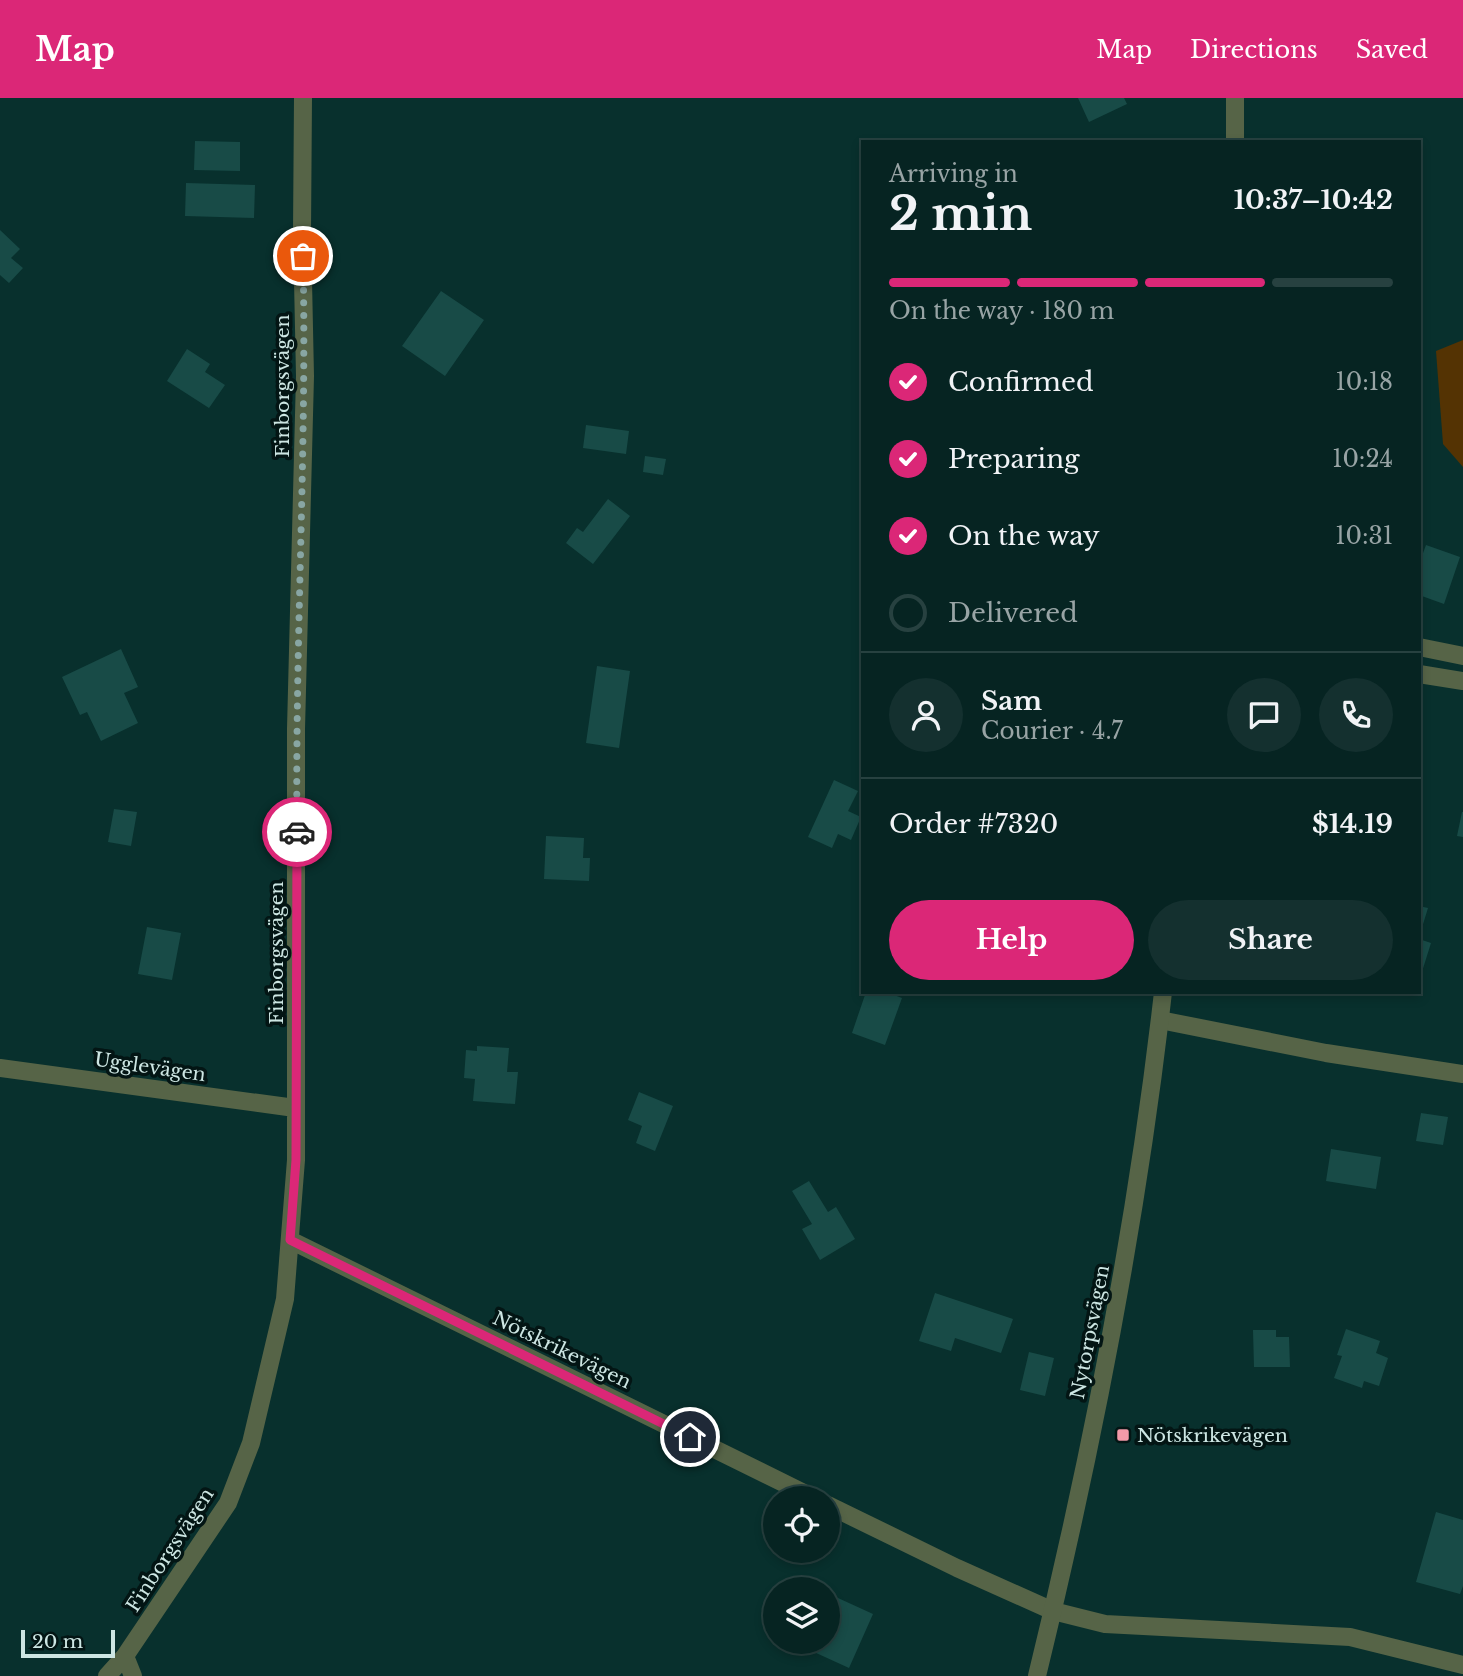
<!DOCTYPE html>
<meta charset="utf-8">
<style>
body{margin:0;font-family:"Libre Baskerville",serif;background:#14302f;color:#f1f3f6;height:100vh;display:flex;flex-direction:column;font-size:26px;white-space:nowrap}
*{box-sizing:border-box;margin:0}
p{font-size:23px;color:#98a4a5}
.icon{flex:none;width:38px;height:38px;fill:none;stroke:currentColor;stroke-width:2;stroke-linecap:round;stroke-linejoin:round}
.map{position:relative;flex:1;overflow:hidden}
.details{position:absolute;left:861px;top:42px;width:560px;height:854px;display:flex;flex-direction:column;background:#062422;border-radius:0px;box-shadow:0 4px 10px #0003,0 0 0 2px #274140}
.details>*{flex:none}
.tools{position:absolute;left:763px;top:1388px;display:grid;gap:14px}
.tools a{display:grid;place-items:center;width:77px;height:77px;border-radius:50%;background:#062422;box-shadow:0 4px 10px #0003,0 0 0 2px #274140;font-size:35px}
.scale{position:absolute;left:21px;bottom:18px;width:94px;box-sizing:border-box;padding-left:7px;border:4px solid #cde6e3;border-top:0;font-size:19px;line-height:24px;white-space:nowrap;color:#cde6e3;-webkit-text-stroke:5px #031514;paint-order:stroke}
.pin{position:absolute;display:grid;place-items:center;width:60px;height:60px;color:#fff;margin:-30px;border:4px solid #fff;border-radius:50%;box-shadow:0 2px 7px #0007}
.courier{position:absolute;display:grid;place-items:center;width:70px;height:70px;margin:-35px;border:5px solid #db2777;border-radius:50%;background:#fff;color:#222;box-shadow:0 2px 9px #0007}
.head em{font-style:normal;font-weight:700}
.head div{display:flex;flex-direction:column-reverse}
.head{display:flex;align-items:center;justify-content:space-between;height:119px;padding:0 28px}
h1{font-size:46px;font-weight:700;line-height:52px}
.bar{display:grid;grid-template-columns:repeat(4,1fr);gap:10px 7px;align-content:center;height:84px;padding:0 28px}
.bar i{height:9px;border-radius:5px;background:#274140}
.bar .current{background:#db2777}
.bar p{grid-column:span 4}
.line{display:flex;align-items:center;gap:18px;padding:0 28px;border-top:2px solid #274140}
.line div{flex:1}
.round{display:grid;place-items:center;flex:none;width:74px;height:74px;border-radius:37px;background:#14302f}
ol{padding:0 28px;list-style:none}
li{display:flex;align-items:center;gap:21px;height:77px}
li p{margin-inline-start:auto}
li .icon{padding:7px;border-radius:50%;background:#db2777;color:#fff;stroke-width:4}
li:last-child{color:#98a4a5}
li i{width:38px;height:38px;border:4px solid #274140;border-radius:50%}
.cta{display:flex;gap:14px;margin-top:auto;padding:14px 28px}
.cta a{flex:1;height:80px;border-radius:42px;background:#db2777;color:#fff;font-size:28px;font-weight:700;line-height:80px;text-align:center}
.cta a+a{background:#14302f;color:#f1f3f6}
header{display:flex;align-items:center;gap:42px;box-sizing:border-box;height:98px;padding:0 35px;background:#db2777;color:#fff}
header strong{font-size:33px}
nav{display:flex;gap:38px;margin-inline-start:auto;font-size:24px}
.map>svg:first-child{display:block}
</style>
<header>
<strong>Map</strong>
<nav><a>Map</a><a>Directions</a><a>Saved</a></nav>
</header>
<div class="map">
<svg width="1463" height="1578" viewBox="0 0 1463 1578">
<rect width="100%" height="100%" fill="#08302d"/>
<!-- green -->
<path fill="#543303" d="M1463,242V369L1443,346L1436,253Z"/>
<!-- building -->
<path fill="#184b47" d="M1078,0H1124L1127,6L1089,24Z
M195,43L240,44V73L194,72Z
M186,85L255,87L254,120L185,118Z
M0,132L20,151L11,160L23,170L9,185L0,177Z
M441,193L484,222L445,278L402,248Z
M187,251L210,266L205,274L225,287L209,310L167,283Z
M586,327L629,333L626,356L583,350Z
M645,358L666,361L663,377L643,374Z
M608,401L630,418L593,466L566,445L577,430L583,434Z
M1426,447L1460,459L1444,506L1419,497V484L1423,474L1419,473V466Z
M121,551L138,589L124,595L138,625L101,643L87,614L80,617L62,579Z
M597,568L630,573L619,650L586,645Z
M834,682L858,693L848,713L861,719L851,742L838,736L832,750L808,739Z
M114,711L137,714L131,748L108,744Z
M1462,714H1463V739L1457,738Z
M546,738L584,740L583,760H590L589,783L544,781Z
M1419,808L1428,810L1420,836H1419Z
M147,829L181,835L172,882L138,876Z
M1419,841L1431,845L1420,880H1419Z
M866,894H886L902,900L885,947L852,935Z
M477,948L509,950L507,974H518L515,1006L473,1003L475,981L464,980L466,952L477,953Z
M639,994L673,1008L655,1053L636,1045L642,1028L628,1022Z
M1421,1015L1448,1019L1443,1047L1416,1043Z
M1331,1051L1381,1059L1376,1091L1326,1083Z
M809,1083L828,1114L836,1109L855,1141L820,1162L802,1131L812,1126L792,1093Z
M935,1195L1013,1221L1001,1255L955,1240L951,1253L919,1243Z
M1346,1231L1380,1243L1376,1255L1388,1260L1379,1288L1364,1283L1362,1290L1334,1280L1342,1258L1337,1257Z
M1253,1232H1276V1239H1289L1290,1269H1254Z
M1029,1254L1054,1260L1045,1298L1020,1292Z
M1436,1414L1463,1422V1488L1460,1496L1416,1484Z
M838,1500L873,1516L849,1570L814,1554L819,1544H828V1523Z"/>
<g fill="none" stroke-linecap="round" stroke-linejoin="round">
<!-- service -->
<path stroke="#566447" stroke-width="18" d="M1419,549L1463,558
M1419,576L1463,583
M1160,922L1326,955L1463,976"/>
<!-- minor -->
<path stroke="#566447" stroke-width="18" d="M0,970L295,1010
M290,1142L814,1400
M828,1407L957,1470L1053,1513L1105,1526L1350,1539L1463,1567
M125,1558L133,1578
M107,1578L125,1558L228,1405L251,1345L285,1201L296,1062V631L305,278L302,134L303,0"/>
<!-- tertiary -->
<path stroke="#566447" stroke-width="18" d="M1235,44V0
M1037,1578C1092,1353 1137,1125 1163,894"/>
</g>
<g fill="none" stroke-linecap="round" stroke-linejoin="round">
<!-- done -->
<path stroke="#88a6a3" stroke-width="7" stroke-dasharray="0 12.6" d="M297,734C295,542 307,350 303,158"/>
<!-- route -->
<path stroke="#db2777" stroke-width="9" d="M297,734L296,1062L290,1142L690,1339"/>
</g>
<!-- markers -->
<rect fill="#f39aa9" stroke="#031514" stroke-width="2.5" x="1116" y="1330" width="14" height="14" rx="3.5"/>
<g text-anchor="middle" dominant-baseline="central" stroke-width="7" stroke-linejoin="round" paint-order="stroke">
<!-- street labels -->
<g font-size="19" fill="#cde6e3" stroke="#031514">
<text transform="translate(282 288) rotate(-90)">Finborgsvägen</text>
<text transform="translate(276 855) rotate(-90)">Finborgsvägen</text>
<text transform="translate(150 969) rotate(8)">Ugglevägen</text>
<text transform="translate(1090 1234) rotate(-79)">Nytorpsvägen</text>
<text transform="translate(562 1252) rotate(26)">Nötskrikevägen</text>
<text transform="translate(170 1452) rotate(-57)">Finborgsvägen</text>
</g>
<!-- poi labels -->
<g font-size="19" fill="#cde6e3" stroke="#031514" text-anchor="start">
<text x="1137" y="1337">Nötskrikevägen</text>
</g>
</g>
</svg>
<div class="tools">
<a><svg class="icon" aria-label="locate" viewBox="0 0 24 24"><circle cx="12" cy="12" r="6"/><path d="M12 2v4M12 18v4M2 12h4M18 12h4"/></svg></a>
<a><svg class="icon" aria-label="layers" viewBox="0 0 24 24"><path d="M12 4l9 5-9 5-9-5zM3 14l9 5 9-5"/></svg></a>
</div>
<div class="scale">20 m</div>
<div class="pin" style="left:303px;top:158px;background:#ea580c"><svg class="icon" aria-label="bag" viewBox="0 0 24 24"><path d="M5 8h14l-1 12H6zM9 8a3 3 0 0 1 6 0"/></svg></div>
<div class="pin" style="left:690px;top:1339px;background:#1f2937"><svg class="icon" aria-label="home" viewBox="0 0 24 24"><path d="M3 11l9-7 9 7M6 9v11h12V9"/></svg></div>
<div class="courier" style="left:297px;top:734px"><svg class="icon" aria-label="car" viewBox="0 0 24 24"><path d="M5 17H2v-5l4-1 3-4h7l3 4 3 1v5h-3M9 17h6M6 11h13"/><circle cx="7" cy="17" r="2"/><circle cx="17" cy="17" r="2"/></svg></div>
<section class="details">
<div class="head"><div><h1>2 min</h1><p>Arriving in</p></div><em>10:37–10:42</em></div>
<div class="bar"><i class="current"></i><i class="current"></i><i class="current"></i><i></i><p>On the way · 180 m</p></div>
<ol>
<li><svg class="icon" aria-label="check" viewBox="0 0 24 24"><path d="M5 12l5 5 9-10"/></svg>Confirmed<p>10:18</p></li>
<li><svg class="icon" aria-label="check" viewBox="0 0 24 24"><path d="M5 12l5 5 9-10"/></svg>Preparing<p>10:24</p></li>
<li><svg class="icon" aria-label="check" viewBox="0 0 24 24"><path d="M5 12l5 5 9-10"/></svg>On the way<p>10:31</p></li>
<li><i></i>Delivered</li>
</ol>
<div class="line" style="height:126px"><a class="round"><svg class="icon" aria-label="person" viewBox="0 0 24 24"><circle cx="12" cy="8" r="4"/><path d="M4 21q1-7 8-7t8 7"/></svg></a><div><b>Sam</b><p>Courier · 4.7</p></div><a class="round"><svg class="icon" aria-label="chat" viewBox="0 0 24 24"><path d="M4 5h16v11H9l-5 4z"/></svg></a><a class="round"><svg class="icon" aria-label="phone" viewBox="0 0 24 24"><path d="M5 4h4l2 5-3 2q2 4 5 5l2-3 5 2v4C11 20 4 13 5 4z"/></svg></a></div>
<div class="line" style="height:91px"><div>Order #7320</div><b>$14.19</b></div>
<div class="cta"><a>Help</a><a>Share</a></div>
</section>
</div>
